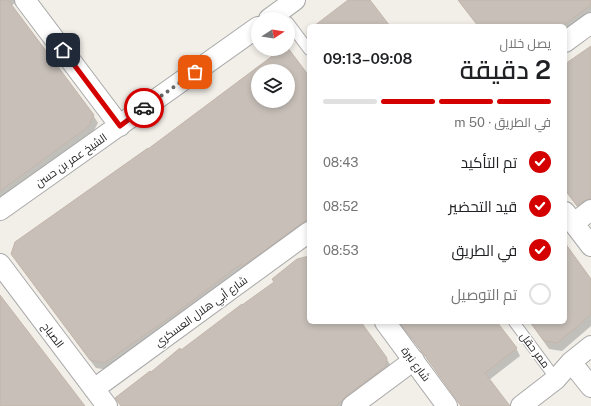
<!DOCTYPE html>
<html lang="ar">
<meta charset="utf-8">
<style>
body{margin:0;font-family:"Public Sans",Cairo,sans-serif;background:#f6f6f6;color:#202124;direction:rtl;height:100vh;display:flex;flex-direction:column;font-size:15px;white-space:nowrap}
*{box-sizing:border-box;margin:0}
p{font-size:13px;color:#757577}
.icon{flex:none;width:22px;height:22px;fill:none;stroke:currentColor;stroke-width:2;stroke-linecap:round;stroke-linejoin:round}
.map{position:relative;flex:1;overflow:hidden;direction:ltr}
.sheet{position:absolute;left:307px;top:24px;width:260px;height:300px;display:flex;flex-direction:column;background:#fff;border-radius:6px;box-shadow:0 2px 6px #0003;direction:rtl}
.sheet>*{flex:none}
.needle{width:26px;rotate:78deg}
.tools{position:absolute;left:251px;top:12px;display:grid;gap:8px}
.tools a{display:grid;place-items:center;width:44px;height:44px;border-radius:50%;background:#fff;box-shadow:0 2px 6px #0003;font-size:20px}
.pin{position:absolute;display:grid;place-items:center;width:34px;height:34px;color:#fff;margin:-17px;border-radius:8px;box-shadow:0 2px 6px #0006}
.courier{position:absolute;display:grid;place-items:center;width:40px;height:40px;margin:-20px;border:3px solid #d40000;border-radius:50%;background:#fff;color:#222;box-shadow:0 1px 5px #0007}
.head em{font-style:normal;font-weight:600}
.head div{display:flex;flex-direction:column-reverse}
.head{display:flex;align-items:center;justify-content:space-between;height:68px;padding:0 16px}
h1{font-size:26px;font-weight:600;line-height:30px}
.bar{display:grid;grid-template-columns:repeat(4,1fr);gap:6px 4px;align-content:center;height:48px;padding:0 16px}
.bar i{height:5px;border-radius:3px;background:#e0e0e0}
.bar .selected{background:#d40000}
.bar p{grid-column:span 4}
ol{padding:0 16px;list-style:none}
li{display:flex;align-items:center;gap:12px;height:44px}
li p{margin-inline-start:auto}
li .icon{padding:4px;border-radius:50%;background:#d40000;color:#fff;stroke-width:4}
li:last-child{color:#757577}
li i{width:22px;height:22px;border:2px solid #e0e0e0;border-radius:50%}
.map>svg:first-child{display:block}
</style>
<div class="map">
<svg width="591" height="406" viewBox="0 0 591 406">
<rect width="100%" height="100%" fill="#f2efe9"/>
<!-- shadow -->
<path fill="#0003" fill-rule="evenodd" d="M0,0H19L11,6L93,115L98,123L92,134L0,202Z
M458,0H591V16L565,33V26H478Z
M591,47V207L582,213L565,190V65Z
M279,52L309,77V229L109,370L96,368L17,262L12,254L148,150ZM258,71H288V101H258Z
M565,251L591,280V326L562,351L549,349L530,322H565Z
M309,257V322H359L386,358L391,366L348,406H121L150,374Z
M398,322H496L516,348L520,356L489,380L509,406H461L429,361Z"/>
<!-- building -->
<path fill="#c7bfb8" stroke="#c4b6ab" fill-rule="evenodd" d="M0,0H8L94,115L88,127L0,191Z
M348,0H370L390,26H314Z
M458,0H591V5L562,26H478Z
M591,46V198L584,201L577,206L565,190V64Z
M288,48L309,76V218L243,266L241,264L172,316L104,363L90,360L11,254L15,242L148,148V149L279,51L288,52ZM258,71H288V101H258Z
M565,243L591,279V314L582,322H583L557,343L544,341L530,322H565Z
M309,256V322H361L387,358L386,366L345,397L341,402L336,406H121L115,398L150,371L151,372L180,348L181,350L242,304V305L274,282L272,279L297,259Z
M0,295L85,406H0Z
M399,322H497L517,348L485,373L510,406H461L423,353Z"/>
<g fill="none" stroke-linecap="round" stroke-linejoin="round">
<!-- lane casing -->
<g stroke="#a9a9a9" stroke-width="12">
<path id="lane" d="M288,22L309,50
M514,322L556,379"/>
</g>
<!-- street casing -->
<g stroke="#a9a9a9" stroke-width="22">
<path id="street" d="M25,0L120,126
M269,19L295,0
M565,42L591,23
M0,210L258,27
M565,212L591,246
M574,223L591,210
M0,264L107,406
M385,322L447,406
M571,362L591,387
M94,389L309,232
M352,406L414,360
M521,406L556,379L571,362L591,346"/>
</g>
<!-- lane -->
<use href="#lane" stroke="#fff" stroke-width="10"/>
<!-- street -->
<use href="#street" stroke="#fff" stroke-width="20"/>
</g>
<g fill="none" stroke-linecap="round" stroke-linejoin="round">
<!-- done -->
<path stroke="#6b6a68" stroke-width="4" stroke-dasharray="0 7.2" d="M144,108L195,72"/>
<!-- route -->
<path stroke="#d40000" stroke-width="5" d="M63,50L120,126L144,108"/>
</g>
<g text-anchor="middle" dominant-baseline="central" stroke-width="3" stroke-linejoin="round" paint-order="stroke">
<!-- street labels -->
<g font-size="11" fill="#222" stroke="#fff">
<text transform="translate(71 160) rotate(-35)">الشيخ عمر بن حسن</text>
<text transform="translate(201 311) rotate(-36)">شارع أبي هلال العسكري</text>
<text transform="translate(53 335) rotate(53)">الصباح</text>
<text transform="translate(535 350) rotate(53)">ممر حقل</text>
<text transform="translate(416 364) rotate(53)">شارع نبرة</text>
</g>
</g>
</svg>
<div class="tools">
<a><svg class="needle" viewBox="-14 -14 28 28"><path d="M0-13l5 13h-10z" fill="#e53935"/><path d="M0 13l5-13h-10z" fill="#757577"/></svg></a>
<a><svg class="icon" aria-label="layers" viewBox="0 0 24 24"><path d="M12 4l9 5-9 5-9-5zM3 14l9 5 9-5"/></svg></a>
</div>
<div class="pin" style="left:195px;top:72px;background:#ea580c"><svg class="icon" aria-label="bag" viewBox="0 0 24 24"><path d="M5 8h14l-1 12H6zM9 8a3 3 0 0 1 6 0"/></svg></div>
<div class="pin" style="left:63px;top:50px;background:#1f2937"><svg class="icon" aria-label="home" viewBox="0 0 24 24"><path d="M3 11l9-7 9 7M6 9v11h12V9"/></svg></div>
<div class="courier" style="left:144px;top:108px"><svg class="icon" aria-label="car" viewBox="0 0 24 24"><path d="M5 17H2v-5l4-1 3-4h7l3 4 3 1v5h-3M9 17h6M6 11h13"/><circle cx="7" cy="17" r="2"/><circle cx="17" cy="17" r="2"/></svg></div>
<section class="sheet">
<div class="head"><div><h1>2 دقيقة</h1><p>يصل خلال</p></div><em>09:08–09:13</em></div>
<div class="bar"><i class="selected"></i><i class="selected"></i><i class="selected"></i><i></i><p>في الطريق · 50 m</p></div>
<ol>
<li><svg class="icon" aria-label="check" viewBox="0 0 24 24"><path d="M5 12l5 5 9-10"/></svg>تم التأكيد<p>08:43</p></li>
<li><svg class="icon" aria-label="check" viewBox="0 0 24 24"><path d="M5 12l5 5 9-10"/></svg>قيد التحضير<p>08:52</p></li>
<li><svg class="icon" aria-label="check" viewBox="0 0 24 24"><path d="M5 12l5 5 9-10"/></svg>في الطريق<p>08:53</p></li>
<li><i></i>تم التوصيل</li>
</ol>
</section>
</div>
